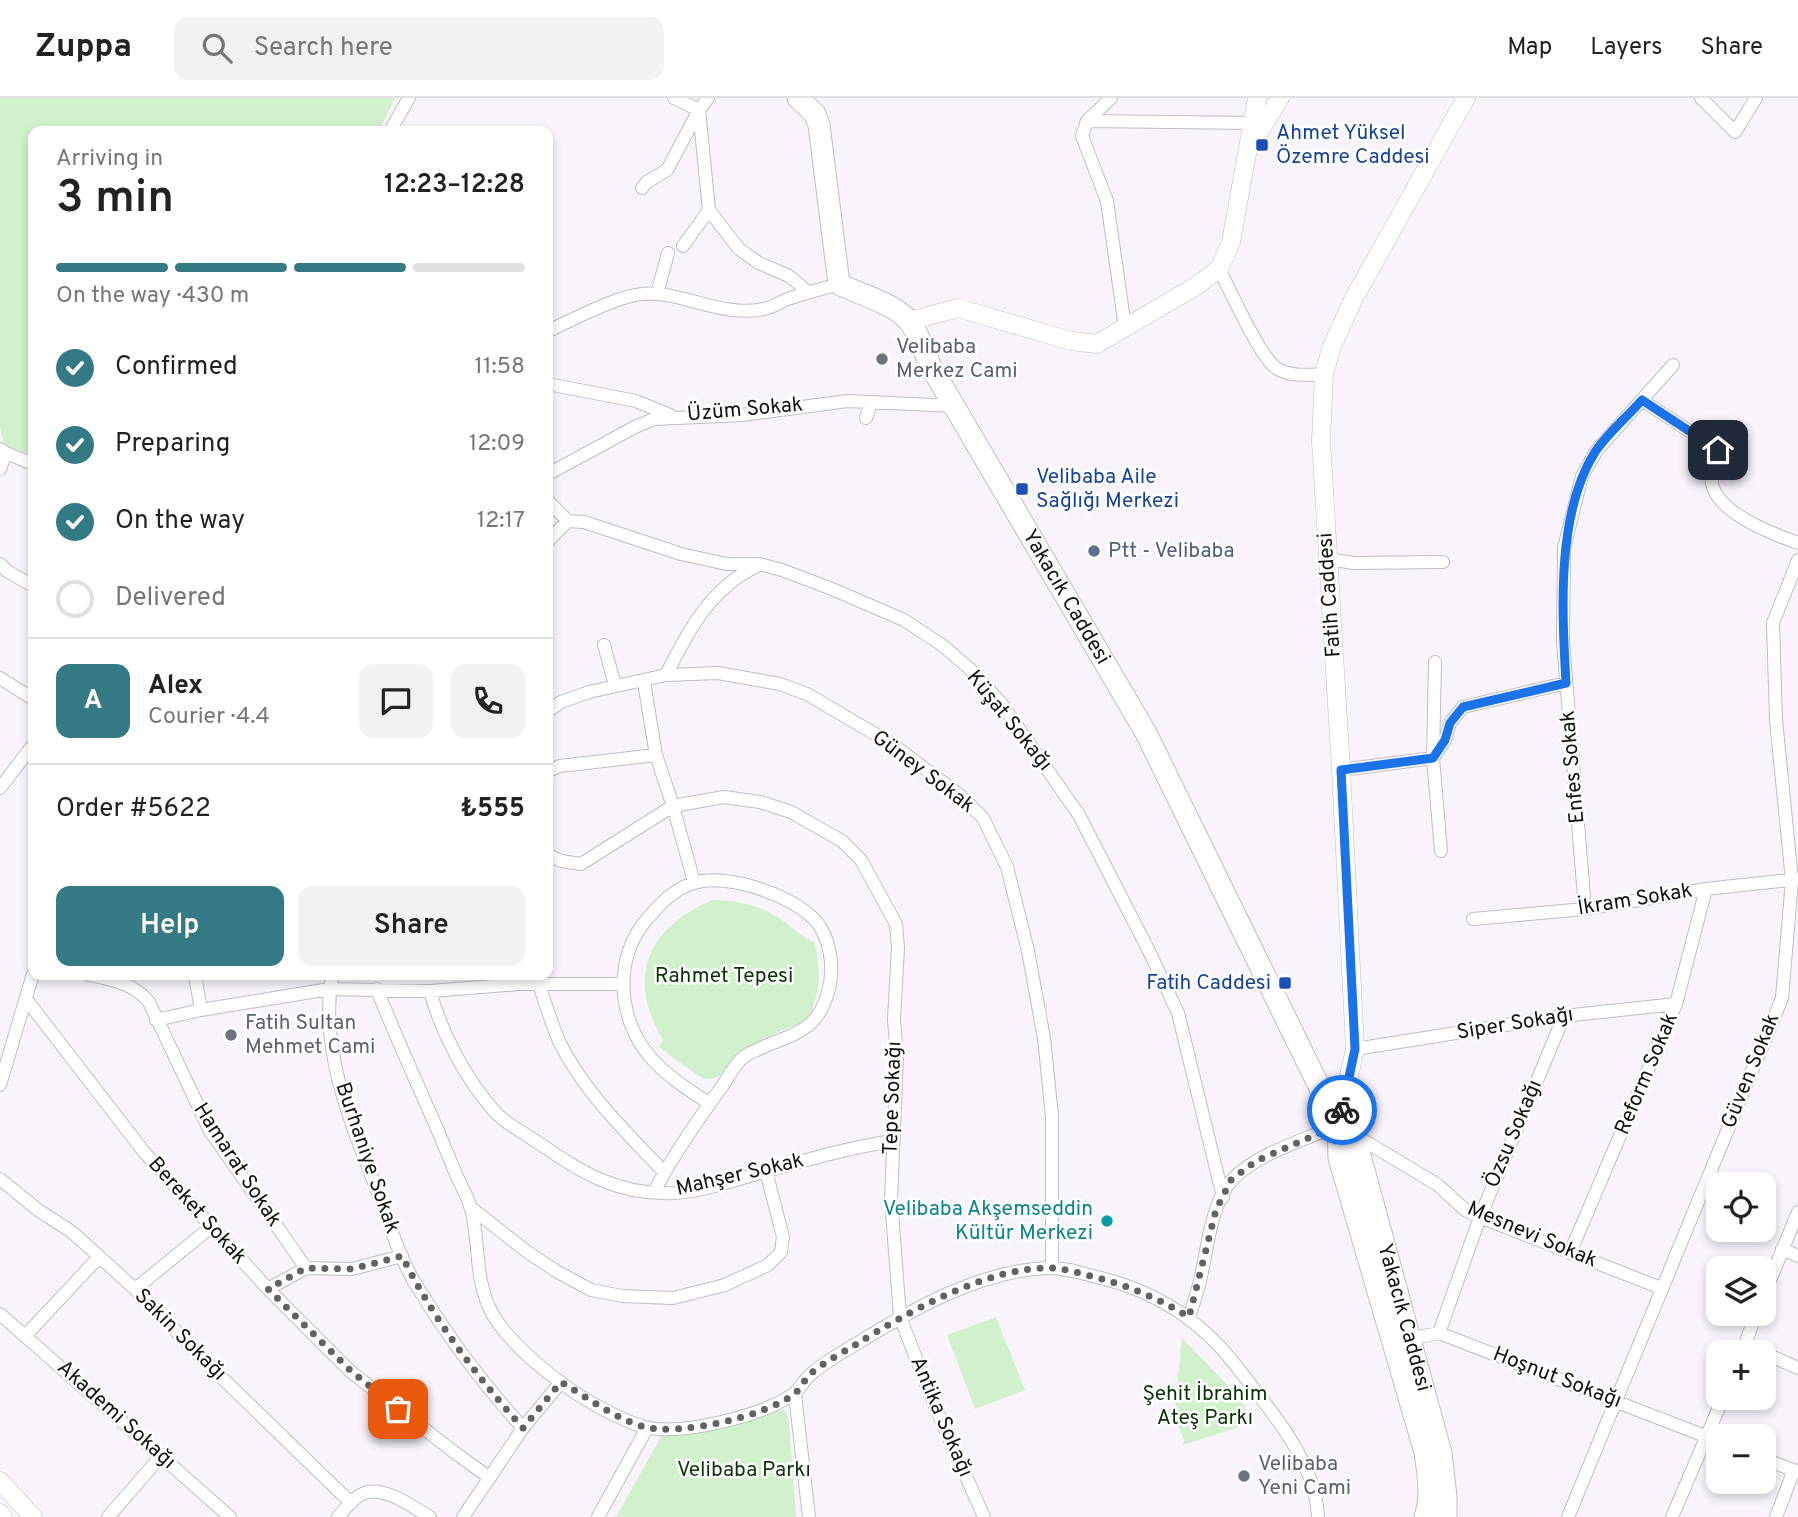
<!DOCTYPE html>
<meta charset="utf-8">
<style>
body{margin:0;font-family:Overpass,sans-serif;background:#f2f2f2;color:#222;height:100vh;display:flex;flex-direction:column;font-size:26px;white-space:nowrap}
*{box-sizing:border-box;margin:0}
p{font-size:23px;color:#767676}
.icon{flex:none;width:38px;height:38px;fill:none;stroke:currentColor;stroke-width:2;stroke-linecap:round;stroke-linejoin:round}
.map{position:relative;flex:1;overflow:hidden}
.side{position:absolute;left:28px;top:28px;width:525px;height:854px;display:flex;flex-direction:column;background:#fff;border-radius:14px;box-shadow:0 4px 10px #0003}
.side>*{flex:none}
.buttons{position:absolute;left:1706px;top:1074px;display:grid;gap:14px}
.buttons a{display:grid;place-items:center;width:70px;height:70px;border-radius:14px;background:#fff;box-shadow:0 4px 10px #0003;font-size:35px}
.pin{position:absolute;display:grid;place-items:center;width:60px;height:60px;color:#fff;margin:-30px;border-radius:14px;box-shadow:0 4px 10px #0006}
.courier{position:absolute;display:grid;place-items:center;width:70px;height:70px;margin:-35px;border:5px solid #1a73e8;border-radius:50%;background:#fff;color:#222;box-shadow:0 2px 9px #0007}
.overview em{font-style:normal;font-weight:600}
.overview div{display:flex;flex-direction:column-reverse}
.overview{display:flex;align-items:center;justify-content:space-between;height:119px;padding:0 28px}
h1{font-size:46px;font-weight:600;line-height:52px}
.bar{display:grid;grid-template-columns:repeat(4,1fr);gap:10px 7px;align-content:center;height:84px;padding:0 28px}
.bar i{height:9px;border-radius:5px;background:#e0e0e0}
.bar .on{background:#347a85}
.bar p{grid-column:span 4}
.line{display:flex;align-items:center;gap:18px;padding:0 28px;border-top:2px solid #e0e0e0}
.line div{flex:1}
.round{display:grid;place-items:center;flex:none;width:74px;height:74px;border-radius:14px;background:#f2f2f2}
ol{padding:0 28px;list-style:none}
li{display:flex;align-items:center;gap:21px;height:77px}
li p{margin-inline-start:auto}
li .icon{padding:7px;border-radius:50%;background:#347a85;color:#fff;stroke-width:4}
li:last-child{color:#767676}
li i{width:38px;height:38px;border:4px solid #e0e0e0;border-radius:50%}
.action{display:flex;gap:14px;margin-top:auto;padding:14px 28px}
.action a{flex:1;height:80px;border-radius:14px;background:#347a85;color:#fff;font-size:28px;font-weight:600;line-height:80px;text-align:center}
.action a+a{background:#f2f2f2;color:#222}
header{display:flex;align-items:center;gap:42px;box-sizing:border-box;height:98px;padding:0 35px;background:#fff;border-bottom:2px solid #e0e0e0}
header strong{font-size:33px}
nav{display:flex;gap:38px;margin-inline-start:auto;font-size:24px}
.search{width:490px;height:63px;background:#f2f2f2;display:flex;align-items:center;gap:18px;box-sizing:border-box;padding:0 24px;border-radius:14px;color:#767676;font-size:26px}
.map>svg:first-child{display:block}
</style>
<header>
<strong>Zuppa</strong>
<div class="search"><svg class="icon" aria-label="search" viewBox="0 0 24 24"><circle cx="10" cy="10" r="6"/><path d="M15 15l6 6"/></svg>Search here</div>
<nav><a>Map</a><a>Layers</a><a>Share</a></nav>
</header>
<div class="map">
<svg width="1798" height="1419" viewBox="0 0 1798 1419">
<rect width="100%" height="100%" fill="#f9f4fc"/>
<!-- green -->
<path fill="#d0f1cb" d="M0,0H395L379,33H33V357L4,347L0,330Z
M713,802C738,802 762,808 782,822C795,831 800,838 814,844C822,871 820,896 808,921C791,930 771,936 754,946C742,954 735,969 723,976C706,987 697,977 685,968C676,962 668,956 659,949L663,942C626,880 647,829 713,802Z
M996,1219L1025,1292L975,1311L947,1237Z
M1182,1240L1238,1298L1254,1324L1183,1347L1184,1341L1174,1318Z
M782,1311L786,1314L789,1324L796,1419H616L662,1337L668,1335L695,1336L716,1331L753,1322L774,1312Z"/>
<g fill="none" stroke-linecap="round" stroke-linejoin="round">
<!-- street casing -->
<g stroke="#c1bdc4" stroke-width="14">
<path id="street" d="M708,0L699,12L709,112L739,151L759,165L789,178L808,194
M1701,0L1735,34L1756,0
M1087,23L1111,0
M390,33L409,0
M642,90L647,84L667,72L699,12L674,0
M683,148L709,112
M1219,171C1231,194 1259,257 1276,270C1290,279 1309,277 1324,276
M657,196L668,155
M1125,229L1107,103L1082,38L1087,23L1254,25
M548,233C572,222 617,198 642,196C679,192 722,220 763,211C772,210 780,204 788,201C805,195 822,191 839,186
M548,286L636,303L670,317
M1642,302L1718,352C1716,361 1711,377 1712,386C1719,416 1773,436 1798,445
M866,320L871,306
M0,351L6,355L33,366
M0,371L6,355
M548,376L635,329L654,321L742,317L847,303L955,308
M548,403L568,423
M548,443L568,423L584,424L681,456L727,466H759L782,472L832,491L904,522L942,547L970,571L1001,605L1079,717L1149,853L1178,915L1223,1099
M1328,461L1354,465L1443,464
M0,466L7,473L33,488
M604,547L615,587
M1435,564L1433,660L1441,753
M666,577C683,544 700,509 730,485C738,478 749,472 759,467
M0,580L33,601
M644,584L656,657L673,708L694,784
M548,613L561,604L589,594L666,577L718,575L780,586L807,596L892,646L961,698L983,720L1007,769L1028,853L1044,940L1052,1018V1170
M1341,672L1433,660L1445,642L1450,625L1463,609L1566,585
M548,673L560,668L656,657
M0,690L33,647
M548,757L561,763L581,766L673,708L724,699L760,704L791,714L842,743L861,762L896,826L898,850L894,921L897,958L891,1101L900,1219L932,1301L984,1419
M1585,811L1563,544L1564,450L1582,378L1597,352L1673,267
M1473,821L1585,811L1706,791L1798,781
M89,877C112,881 134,886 149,904L210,1033L306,1170L268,1191
M195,877L201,912
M332,877C319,953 352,1028 379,1097C390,1128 400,1162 418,1190C448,1239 484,1287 523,1330
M539,886C545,905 551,924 559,943C583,993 626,1034 664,1074
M377,891C400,951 429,1009 453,1069C458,1082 465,1094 470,1107C480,1139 474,1176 489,1209C501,1236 536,1266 560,1284C581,1300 619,1322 645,1329C682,1338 760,1318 792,1297C800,1292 803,1283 810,1277C823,1265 841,1255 856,1246C913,1211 979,1173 1047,1170C1065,1169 1084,1176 1101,1180C1157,1194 1203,1224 1237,1269C1270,1312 1316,1363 1318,1419
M430,893C442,936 465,980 495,1014C505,1025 521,1033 534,1042C580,1073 616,1098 675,1095C704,1093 735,1082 763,1074C806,1062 848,1050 892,1043
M26,901L144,1054L268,1191L351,1274L454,1354L490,1380
M156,922L201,912L329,891L430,893L519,886H622
M1355,951L1564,918L1676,906
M0,987L33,876
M0,1081L38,1112L72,1134L135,1191L216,1274L351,1405
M654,1094C673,1057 698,1022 723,987C729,978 736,964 745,958C749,955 755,953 759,951C793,935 817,935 828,894C835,871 831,837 812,819C787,796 727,775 694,785C675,790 660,806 648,820C613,859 617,921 651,960C668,979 689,992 710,1006
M470,1109L526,1153L556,1173L591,1192L622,1198L673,1200L725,1187L768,1167L781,1154L783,1139L766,1073
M1782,1151L1798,1158
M1570,1155L1676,906L1706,791
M306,1170L352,1171L402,1158
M135,1191L211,1129
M1764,1197L1798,1114
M0,1216L230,1419
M1189,1219C1193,1207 1197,1195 1200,1183C1207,1154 1211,1103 1233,1081C1256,1056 1307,1041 1338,1027L1438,1087L1465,1112L1480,1119L1661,1190
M1439,1235L1480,1119L1564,918
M26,1237L99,1159
M1403,1242L1439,1235L1718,1343
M1742,1255L1756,1216
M1764,1255L1798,1270
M795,1296L809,1419
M1764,1361L1798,1374
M108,1419L162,1357
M338,1419C346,1410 355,1397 368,1394C388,1390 414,1410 430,1419
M463,1419L523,1330L561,1284
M598,1419L647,1330
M1568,1419L1782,900L1792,782L1776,622L1773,525L1798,462
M1672,1419L1723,1300
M1776,1419L1794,1372"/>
</g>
<!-- secondary casing -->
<g stroke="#c1bdc4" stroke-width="19">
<path id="secondary" d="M1256,39L1280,0
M910,223L958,210L1071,243L1097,246L1196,188L1219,171L1231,144L1257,0
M1338,1027L1355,951L1341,672L1321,343L1324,276L1332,248L1355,198L1466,0
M0,1383L33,1419
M0,1415L3,1419"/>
</g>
<!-- primary casing -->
<g stroke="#c1bdc4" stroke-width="23">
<g id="primary">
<path id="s1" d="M798,0L815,16L819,27L839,186C861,197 893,205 908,222C918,233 924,253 930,267L1146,635L1338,1027L1359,1054L1441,1355L1446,1399V1419"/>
<path d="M1338,1027L1339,1060L1425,1354C1428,1375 1432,1398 1425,1419"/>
</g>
</g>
<!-- street -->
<use href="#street" stroke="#fff" stroke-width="12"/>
<!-- secondary -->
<use href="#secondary" stroke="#fff" stroke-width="18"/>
<!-- primary -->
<use href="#primary" stroke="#fff" stroke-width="21"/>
</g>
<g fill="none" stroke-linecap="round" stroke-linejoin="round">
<!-- done -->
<path stroke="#646166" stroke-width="7" stroke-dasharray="0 12.6" d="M398,1311L351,1273L268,1191L306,1170L352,1171L402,1158C433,1220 476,1278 523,1330L561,1284C588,1300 615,1321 645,1329C681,1338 764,1318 793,1297C800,1292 804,1282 810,1276C823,1265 840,1256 855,1247C908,1214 987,1169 1050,1170C1062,1170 1075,1174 1087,1177C1124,1186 1156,1199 1189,1219L1216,1112L1231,1082L1256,1063L1338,1027L1342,1012"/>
<!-- route -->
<path stroke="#1a73e8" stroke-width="9" d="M1342,1012L1355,951L1341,672L1433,660L1445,642L1450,625L1463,609L1566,585C1562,514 1556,416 1595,354C1608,335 1627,319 1642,302L1718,352"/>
</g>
<!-- markers -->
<g fill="#1a4fb4" stroke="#fff" stroke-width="2.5">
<rect x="1255" y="40" width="14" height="14" rx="3.5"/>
<rect x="1015" y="384" width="14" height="14" rx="3.5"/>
<rect x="1278" y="878" width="14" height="14" rx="3.5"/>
</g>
<g fill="#6b7280" stroke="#fff" stroke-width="2.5">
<circle cx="882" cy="261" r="7"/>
<circle cx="231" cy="937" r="7"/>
<circle cx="1244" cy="1378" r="7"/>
</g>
<circle fill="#5c6f8a" stroke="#fff" stroke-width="2.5" cx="1094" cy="453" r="7"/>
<circle fill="#0f9aa8" stroke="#fff" stroke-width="2.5" cx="1107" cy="1123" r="7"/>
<g text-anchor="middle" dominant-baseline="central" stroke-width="5" stroke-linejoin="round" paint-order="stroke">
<!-- transit labels -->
<g font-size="21" fill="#164399" stroke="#fff" text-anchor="start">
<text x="1276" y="35">Ahmet Yüksel<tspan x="1276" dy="24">Özemre Caddesi</tspan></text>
<text x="1036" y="379">Velibaba Aile<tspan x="1036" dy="24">Sağlığı Merkezi</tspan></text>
<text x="1271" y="885" text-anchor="end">Fati̇h Caddesi̇</text>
</g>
<!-- worship labels -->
<g font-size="21" fill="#5b616d" stroke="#fff" text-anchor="start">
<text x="896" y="249">Velibaba<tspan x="896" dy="24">Merkez Cami</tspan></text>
<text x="245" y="925">Fatih Sultan<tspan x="245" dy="24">Mehmet Cami</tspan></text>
<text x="1258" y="1366">Velibaba<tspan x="1258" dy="24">Yeni Cami</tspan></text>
</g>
<!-- street labels -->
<g font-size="21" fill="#141215" stroke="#fff">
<text transform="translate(745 312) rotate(-5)">Üzüm Sokak</text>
<text transform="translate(1330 497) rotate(-94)">Fatih Caddesi</text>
<text stroke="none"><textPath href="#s1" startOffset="593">Yakacık Caddesi</textPath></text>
<text transform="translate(1009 623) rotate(51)">Küşat Sokağı</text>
<text transform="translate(1573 669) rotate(-95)">Enfes Sokak</text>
<text transform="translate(923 674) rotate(37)">Güney Sokak</text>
<text transform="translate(1635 802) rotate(-9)">İkram Sokak</text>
<text transform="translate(1515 926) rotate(-9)">Siper Sokağı</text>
<text transform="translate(1751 973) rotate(-68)">Güven Sokak</text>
<text transform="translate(1647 976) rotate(-67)">Reform Sokak</text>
<text transform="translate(893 1000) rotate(-88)">Tepe Sokağı</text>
<text transform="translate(1514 1036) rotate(-67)">Özsu Sokağı</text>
<text transform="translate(367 1060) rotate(71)">Burhaniye Sokak</text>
<text transform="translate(237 1067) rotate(57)">Hamarat Sokak</text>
<text transform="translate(740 1077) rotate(-13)">Mahşer Sokak</text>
<text transform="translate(197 1113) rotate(48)">Bereket Sokak</text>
<text transform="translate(1532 1137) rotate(23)">Mesnevi Sokak</text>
<text stroke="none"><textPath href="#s1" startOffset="1393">Yakacık Caddesi</textPath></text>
<text transform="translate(180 1237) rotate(45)">Sakin Sokağı</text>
<text transform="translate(1557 1280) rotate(21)">Hoşnut Sokağı</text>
<text transform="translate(116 1317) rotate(42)">Akademi Sokağı</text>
<text transform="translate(941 1319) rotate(67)">Antika Sokağı</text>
</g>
<!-- service labels -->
<g font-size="21" fill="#4e5e75" stroke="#fff" text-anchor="start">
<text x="1108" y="453">Ptt - Velibaba</text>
</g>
<!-- park labels -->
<g font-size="21" fill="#073501" stroke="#fff">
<text x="724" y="878">Rahmet Tepesi</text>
<text x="1205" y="1296">Şehit İbrahim<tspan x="1205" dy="24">Ateş Parkı</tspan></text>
<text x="744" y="1372">Velibaba Parkı</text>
</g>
<!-- culture labels -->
<g font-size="21" fill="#0d838f" stroke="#fff" text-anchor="end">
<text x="1093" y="1111">Velibaba Akşemseddin<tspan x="1093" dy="24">Kültür Merkezi</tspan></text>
</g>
</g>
</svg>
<div class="buttons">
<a><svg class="icon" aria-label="locate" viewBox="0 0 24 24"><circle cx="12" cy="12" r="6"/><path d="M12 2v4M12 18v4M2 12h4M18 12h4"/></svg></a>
<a><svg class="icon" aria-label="layers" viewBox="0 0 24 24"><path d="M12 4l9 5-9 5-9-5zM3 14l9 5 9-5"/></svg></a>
<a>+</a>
<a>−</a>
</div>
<div class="pin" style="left:398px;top:1311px;background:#ea580c"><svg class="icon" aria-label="bag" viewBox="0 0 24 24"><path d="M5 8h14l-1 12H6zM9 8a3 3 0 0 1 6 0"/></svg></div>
<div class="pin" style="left:1718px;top:352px;background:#1f2937"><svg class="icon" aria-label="home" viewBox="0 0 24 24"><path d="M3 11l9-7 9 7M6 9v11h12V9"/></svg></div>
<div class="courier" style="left:1342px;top:1012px"><svg class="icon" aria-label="bike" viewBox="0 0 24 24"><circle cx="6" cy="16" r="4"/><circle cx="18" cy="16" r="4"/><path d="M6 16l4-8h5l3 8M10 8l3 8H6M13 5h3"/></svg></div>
<section class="side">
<div class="overview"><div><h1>3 min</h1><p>Arriving in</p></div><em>12:23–12:28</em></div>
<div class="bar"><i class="on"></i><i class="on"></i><i class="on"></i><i></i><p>On the way · 430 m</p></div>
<ol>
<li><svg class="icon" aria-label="check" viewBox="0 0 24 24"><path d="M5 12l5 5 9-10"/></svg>Confirmed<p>11:58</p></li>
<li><svg class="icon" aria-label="check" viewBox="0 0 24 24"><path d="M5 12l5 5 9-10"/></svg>Preparing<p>12:09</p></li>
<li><svg class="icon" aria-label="check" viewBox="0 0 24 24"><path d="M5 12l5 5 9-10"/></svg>On the way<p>12:17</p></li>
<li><i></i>Delivered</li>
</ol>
<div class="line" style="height:126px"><b class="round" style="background:#347a85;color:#fff">A</b><div><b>Alex</b><p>Courier · 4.4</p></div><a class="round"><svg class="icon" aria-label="chat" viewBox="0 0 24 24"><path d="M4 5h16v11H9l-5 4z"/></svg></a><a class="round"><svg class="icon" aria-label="phone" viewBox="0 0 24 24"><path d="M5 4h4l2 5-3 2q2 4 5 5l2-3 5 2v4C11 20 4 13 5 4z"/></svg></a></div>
<div class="line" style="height:91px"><div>Order #5622</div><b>₺555</b></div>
<div class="action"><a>Help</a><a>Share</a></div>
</section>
</div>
